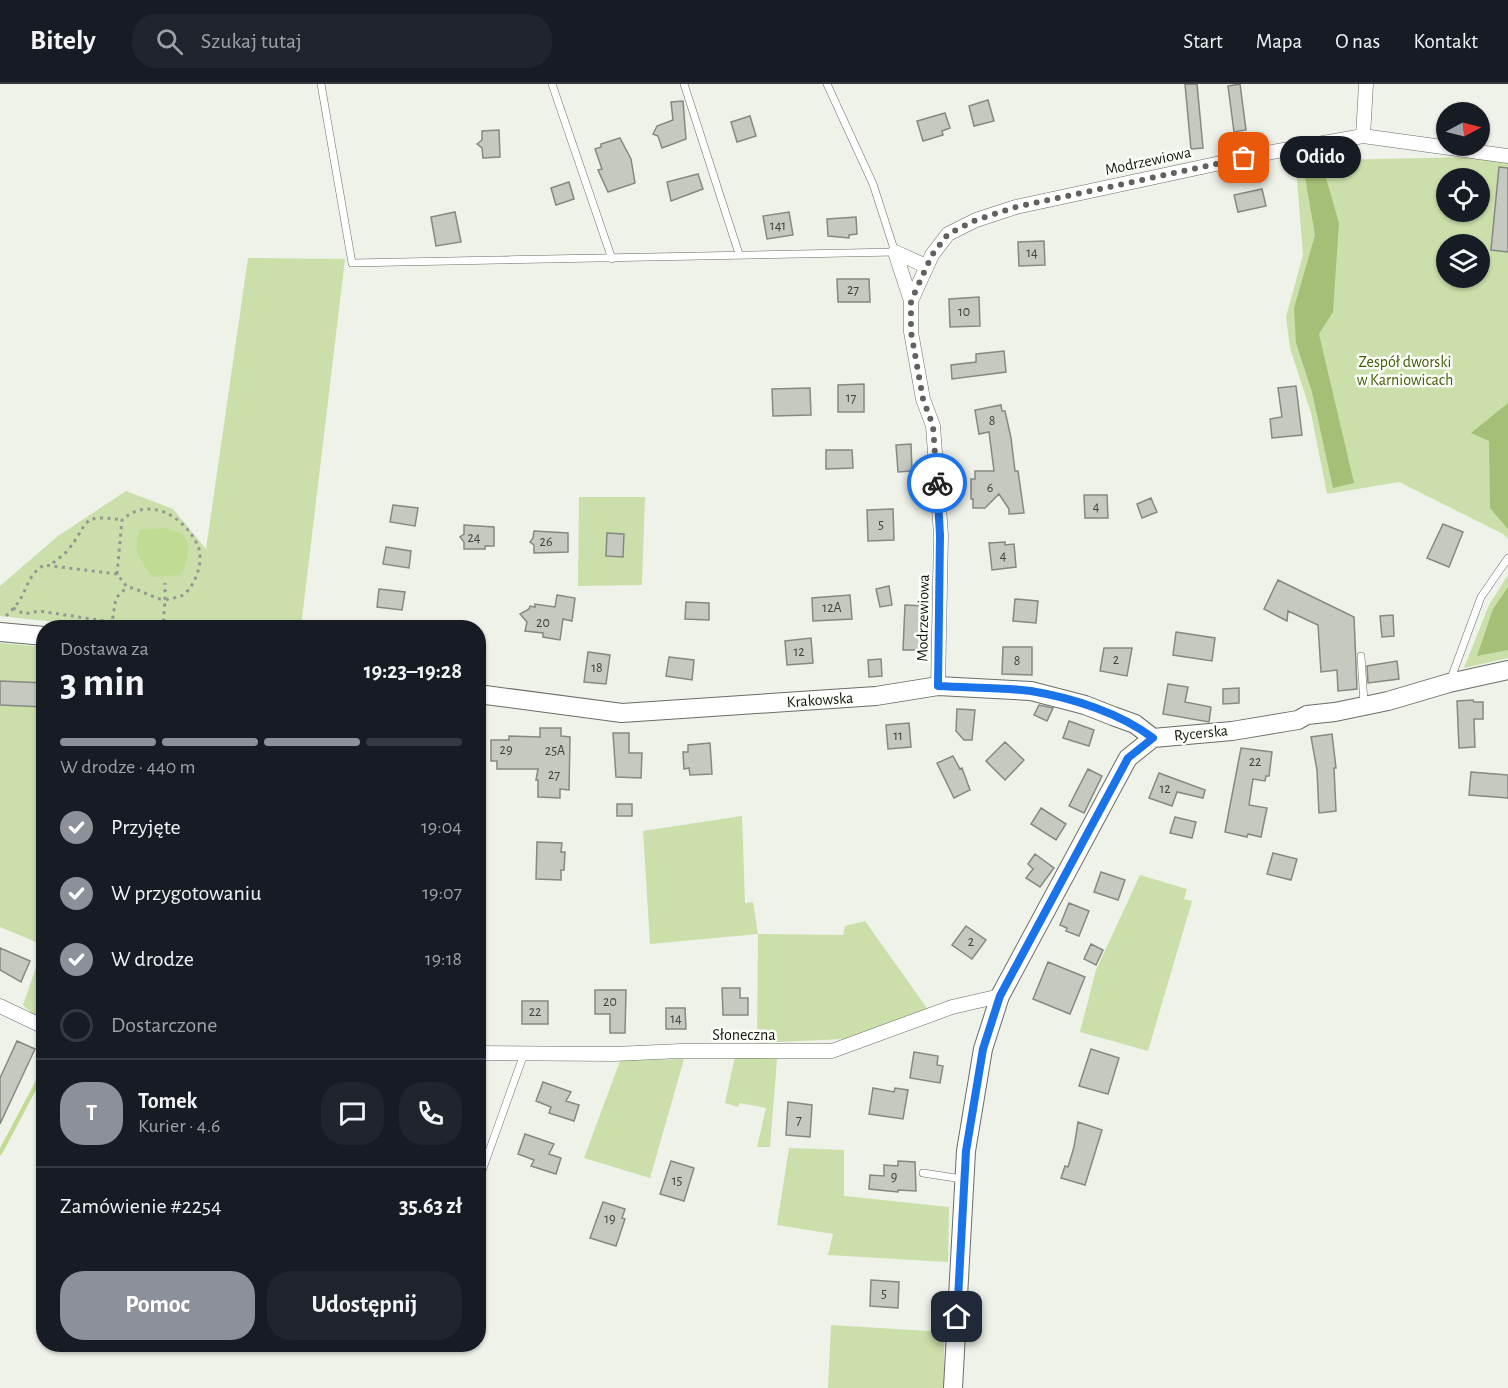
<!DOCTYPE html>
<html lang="pl">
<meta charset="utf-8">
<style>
body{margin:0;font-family:"Alegreya Sans",sans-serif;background:#20242c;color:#f1f3f6;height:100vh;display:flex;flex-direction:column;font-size:22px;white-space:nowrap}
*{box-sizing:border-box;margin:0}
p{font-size:20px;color:#9ea1a6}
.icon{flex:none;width:33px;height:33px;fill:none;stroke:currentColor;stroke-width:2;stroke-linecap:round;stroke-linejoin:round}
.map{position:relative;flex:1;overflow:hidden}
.drawer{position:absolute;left:36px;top:536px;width:450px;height:732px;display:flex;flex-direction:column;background:#171b24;border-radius:24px;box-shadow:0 2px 4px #0004}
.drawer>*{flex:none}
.needle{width:39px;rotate:83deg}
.buttons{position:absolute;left:1436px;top:18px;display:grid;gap:12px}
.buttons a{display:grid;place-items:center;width:54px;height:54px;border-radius:50%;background:#171b24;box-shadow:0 2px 4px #0004;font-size:30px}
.pin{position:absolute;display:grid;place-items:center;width:51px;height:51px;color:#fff;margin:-26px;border-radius:12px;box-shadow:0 3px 9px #0006}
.courier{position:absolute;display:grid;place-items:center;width:60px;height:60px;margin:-30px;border:4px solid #1a73e8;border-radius:50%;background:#fff;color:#222;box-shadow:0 2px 8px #0007}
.bubble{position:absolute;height:42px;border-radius:21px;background:#171b24;box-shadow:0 2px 4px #0004;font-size:20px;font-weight:700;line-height:42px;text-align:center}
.summary em{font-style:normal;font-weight:700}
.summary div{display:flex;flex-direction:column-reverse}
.summary{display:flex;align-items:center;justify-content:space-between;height:102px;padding:0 24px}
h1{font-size:39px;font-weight:700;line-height:45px}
.bar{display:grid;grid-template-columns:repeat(4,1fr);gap:9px 6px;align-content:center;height:72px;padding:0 24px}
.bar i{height:8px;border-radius:4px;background:#363941}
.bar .on{background:#8c9099}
.bar p{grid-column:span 4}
.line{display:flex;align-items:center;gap:15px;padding:0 24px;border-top:2px solid #363941}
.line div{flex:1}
.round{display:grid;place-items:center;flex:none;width:63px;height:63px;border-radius:24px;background:#20242c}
ol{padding:0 24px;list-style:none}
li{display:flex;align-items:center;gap:18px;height:66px}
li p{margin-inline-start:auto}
li .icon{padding:6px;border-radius:50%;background:#8c9099;color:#fff;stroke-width:4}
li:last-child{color:#9ea1a6}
li i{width:33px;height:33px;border:3px solid #363941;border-radius:50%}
.button{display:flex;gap:12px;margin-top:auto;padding:12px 24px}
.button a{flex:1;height:69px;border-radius:24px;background:#8c9099;color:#fff;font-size:24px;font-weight:700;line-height:69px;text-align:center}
.button a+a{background:#20242c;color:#f1f3f6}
header{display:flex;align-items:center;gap:36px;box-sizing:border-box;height:84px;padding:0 30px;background:#171b24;border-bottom:2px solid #363941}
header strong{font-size:28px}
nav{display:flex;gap:33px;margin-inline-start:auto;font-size:21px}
.search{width:420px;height:54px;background:#20242c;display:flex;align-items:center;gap:15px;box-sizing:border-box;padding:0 21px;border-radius:24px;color:#9ea1a6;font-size:22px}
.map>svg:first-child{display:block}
</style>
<header>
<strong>Bitely</strong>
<div class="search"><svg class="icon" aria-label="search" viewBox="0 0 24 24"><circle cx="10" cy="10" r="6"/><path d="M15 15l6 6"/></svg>Szukaj tutaj</div>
<nav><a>Start</a><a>Mapa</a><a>O nas</a><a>Kontakt</a></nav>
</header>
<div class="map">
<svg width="1508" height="1304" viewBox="0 0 1508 1304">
<rect width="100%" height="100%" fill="#eef2e9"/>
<!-- green -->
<path fill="#cbdfab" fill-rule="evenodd" d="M1470,73L1508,77V455L1503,450L1399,398L1327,410L1311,329L1290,264L1286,233L1303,171L1296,83L1332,76ZM1446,94H1479V128H1446ZM1446,160H1479V194H1446Z
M248,174L345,175L301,543H101L0,532V502L58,452L126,407L173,425L206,465Z
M579,413H645L642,501L578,502Z
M1508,491V574L1464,584L1489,521Z
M0,559L43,563V861L0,843Z
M742,732L745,819L753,818L758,850L843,851L845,842L865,837L929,927L843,955L757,959L758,850L650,860L643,747Z
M1140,791L1187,805L1184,815L1192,817L1148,967L1080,948L1096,886Z
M43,863V933L34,931L23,921Z
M735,972L777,975L770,1063H757L766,1024L740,1019L738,1023L725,1019Z
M684,975L650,1094L584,1074L620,977Z
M789,1064L844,1066V1112L949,1123L948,1178L828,1171L833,1150L777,1141Z
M831,1241L944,1248V1304H828Z"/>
<!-- forest -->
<path fill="#a5c076" d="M1324,87L1339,139L1333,228L1319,250L1354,399L1333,404L1312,308L1296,259L1294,224L1315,151L1305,93Z
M1508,319V445L1490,424L1489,357L1471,349Z
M1508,503V566L1477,572L1493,525Z"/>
<!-- water -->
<path fill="#c0dc92" d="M165,444C170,446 176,447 180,449C194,459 187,480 180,491L153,493C139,475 133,469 139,446Z"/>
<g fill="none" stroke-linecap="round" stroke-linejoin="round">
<!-- stream -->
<path stroke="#c0dc92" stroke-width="4.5" d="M0,1069L44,986"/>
</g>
<!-- building -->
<path fill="#c5c9c0" stroke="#868981" stroke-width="1.5" d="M1185,0H1197L1203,64L1191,65Z
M1240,0L1246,46L1234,48L1228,2Z
M988,16L994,37L974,42L969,22Z
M683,17L686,55L662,64L658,52L653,50L657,42L673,36L671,18Z
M945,29L950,44L942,47L943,51L923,57L917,37Z
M750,32L756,52L737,58L731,38Z
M499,46L500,73L483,74L482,64L477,60L482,56V47Z
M620,54L631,75L635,99L608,108L598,86L602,85L595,65L601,63V60Z
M1499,83L1508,84V168L1491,166Z
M698,90L703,105L671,117L667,98Z
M569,98L574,115L556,121L551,104Z
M1262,105L1266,122L1238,128L1234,111Z
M455,128L461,158L436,162L431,133Z
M789,128L793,151L767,155L763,132Z
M856,133L857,150L849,151V154L828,152L827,135Z
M1044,157L1045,181L1019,182L1018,158Z
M837,195H869L870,218H838Z
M979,213L980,242L950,243L949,215Z
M1004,267L1006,288L952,295L951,281L976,278V270Z
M864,300V328H838V301Z
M1296,302L1302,351L1272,354L1270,335L1282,333L1278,304Z
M810,304L811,331L773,332L772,305Z
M1001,321L1002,327H1005L1011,354L1015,387H1018L1024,429L1009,430V425L999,410L985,424H973V415H971V395H975V387H994L989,348L979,350L975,326Z
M911,360L912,387L898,388L896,361Z
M826,366H852L853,384L826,385Z
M1084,411H1107L1108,434H1085Z
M1151,414L1157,428L1142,434L1137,420Z
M393,421L418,424L415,442L390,438Z
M893,425L894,456L868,457L867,426Z
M1443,440L1463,448L1449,483L1427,474Z
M464,441L494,443V462H485V465H464V458L460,453L464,450Z
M534,447L568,449V468L534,469V461L530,458L533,454Z
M607,449L624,450L623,473L606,472Z
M1005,458V461L1014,460L1016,483L992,486L989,459Z
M386,463L411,467L409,484L383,480Z
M1278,496L1354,533L1357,605L1338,607L1337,586L1321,588L1318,541L1288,527L1287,537L1264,525Z
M889,502L892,521L880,523L876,505Z
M379,505L405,508L402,526L377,523Z
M557,511L575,514L572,537L563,535L560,556L543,553V549L525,547L527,538L520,530L529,525L530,522L535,523V520L555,523Z
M850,511L852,535L813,537L812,514Z
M1015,515L1038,517L1036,539L1013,537Z
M686,518L709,519V536L685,535Z
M905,521L925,522L926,566H903Z
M1393,531L1394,552L1382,553L1380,532Z
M1176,548L1215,554L1212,577L1173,571Z
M811,554L813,579L787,581L785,557Z
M1003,563H1032V591L1002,590Z
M1104,564H1132L1127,592L1100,587Z
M588,568L610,571L606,600L584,598Z
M669,573L694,576L692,596L666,592Z
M881,575L882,592L869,593L868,576Z
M1397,577L1399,595L1368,599L1367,582Z
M0,597L44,599V623L0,621Z
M1168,600L1188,603L1185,618L1211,623L1209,638L1163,630Z
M1239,604V619L1223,620V605Z
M1473,616L1474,618H1483V635H1474L1475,663L1459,664L1457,617Z
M1039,621L1053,624L1047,637L1034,631Z
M957,625L975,626L972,656H964L956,647Z
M1069,637L1094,646L1089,662L1063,654Z
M909,639L911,663L888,665L886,641Z
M540,644H561V652L570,653L569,706L560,705V714L538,713V696H536L538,685H497V677H491V656H509V652L540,653Z
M613,649H629V669H642L641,694L616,693Z
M1332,650L1336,684H1334L1336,727L1319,729L1317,686L1311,653Z
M1005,658L1024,676L1005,696L986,677Z
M710,659L712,690L690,691L689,684L684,685L683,668H688V661Z
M1241,664L1272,668L1269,692H1266L1265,697L1253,695L1249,721L1267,724L1261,753L1248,750L1247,753L1225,748Z
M953,672L960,685L962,684L970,706L954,714L937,679Z
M1088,685L1102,692L1084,729L1069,722Z
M1471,688L1508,691V714L1469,711Z
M1159,689L1205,706L1203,714L1177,708L1172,722L1149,714Z
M617,720H632V732H617Z
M1041,724L1066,740L1056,756L1031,740Z
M1175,733L1196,738L1192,754L1170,749Z
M537,758L562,759L561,768H565L564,786H561V796L536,795Z
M1273,769L1297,775L1291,796L1267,790Z
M1035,770L1054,784L1040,803L1026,794L1033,785L1028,780Z
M1101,788L1125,796L1118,816L1094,808Z
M1069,819L1089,827L1079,852L1066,847L1067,844L1060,841Z
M966,842L986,856L972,875L952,861Z
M1091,860L1103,866L1096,881L1084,875Z
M0,864L30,877L21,898L0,886Z
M1048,878L1085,893L1070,930L1033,915Z
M722,904H740V914H748V931H723Z
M595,906H626L625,949H610V930H595Z
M522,917H548V940H522Z
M666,924H685L686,945H666Z
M17,957L35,965L0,1040V994Z
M1091,965L1119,974L1108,1010L1079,1002Z
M914,968L938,972L937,981L943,982L940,999L910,994Z
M543,998L571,1008L566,1017L579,1021L574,1037L549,1029L551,1023L536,1017Z
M873,1004L894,1008L895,1004L908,1006L903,1035L869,1030Z
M788,1018L812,1021L810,1053L786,1051Z
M1078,1038L1102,1046L1085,1101L1061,1094L1065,1082L1068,1083L1074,1063Z
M525,1050L554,1060L549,1070L561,1074L556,1090L531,1082L534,1076L518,1070Z
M671,1077L694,1084L684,1117L660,1110Z
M898,1077L915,1078L916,1107L898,1106V1108L869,1105L870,1091L884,1092V1081L898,1082Z
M603,1118L625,1125L622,1134L625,1135L616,1162L590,1154Z
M871,1196L899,1198L898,1224L870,1222Z"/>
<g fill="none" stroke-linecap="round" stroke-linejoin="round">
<!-- lane casing -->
<g stroke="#696d65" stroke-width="8">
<path id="lane" d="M321,0L352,179L895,168L873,100L827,0
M552,0L612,175
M684,0L739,170
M1361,572L1364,620
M1450,597L1481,513L1508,474
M923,1089L962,1095
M478,1098L524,970"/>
</g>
<!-- street casing -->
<g stroke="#696d65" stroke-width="15">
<path id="street" d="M1363,52L1366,0
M895,168L911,217
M895,168L926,182
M938,602L941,451L933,342L923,315L911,248V217L932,171L948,150L976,136L1016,123L1267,69L1363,52L1508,72
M0,922L44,943
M478,969L614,970L681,967H832L952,923L1000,912"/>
</g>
<!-- secondary casing -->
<g stroke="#696d65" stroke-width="20">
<path id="secondary" d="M0,548L44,552
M478,610L622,629L876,612L938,602L1031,607L1085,621L1113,632L1135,640L1153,654
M953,1304L966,1067L983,965L1000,912L1128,674L1153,654L1232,647L1298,636L1307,631L1335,628L1388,617L1449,599L1508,586"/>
</g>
<!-- path -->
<path stroke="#959892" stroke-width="3" stroke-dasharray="3 4.5" stroke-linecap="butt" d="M53,479C57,475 63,472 67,467C90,440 78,429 122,436
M117,490L122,436C148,412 183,431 197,460C205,474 196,502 183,511C178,514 171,514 165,516L163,543
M13,524L24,530L39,527L112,538L116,514L127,503
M6,532C11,527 16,522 19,517C29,502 27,492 44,481L117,490L127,503C141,505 151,514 165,516V499
M56,540L88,543"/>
<!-- lane -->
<use href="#lane" stroke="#fff" stroke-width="7"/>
<!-- street -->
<use href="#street" stroke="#fff" stroke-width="14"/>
<!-- secondary -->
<use href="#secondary" stroke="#fff" stroke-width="18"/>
</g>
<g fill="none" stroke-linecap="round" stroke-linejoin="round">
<!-- done -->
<path stroke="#60625d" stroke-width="6" stroke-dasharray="0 10.8" d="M937,399L933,342L923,315L911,248V217L932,171L948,150L976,136L1016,123L1244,74"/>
<!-- route -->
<path stroke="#1a73e8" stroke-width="8" d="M937,399L940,451L938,602C969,604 1001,603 1031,607C1073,614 1120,629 1153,654L1128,674L1000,912L983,965L966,1067L957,1233"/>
</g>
<g text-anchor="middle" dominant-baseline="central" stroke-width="5" stroke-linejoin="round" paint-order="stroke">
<!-- number labels -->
<g font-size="14" fill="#40423e">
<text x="778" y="142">141</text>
<text x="1032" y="169">14</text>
<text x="853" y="206">27</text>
<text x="964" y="228">10</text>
<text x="851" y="314">17</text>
<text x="992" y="337">8</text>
<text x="990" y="404">6</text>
<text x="1096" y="423">4</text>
<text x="881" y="441">5</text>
<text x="474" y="454">24</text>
<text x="546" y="458">26</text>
<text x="1003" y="472">4</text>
<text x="832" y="524">12A</text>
<text x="543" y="539">20</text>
<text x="799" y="568">12</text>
<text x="1116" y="576">2</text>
<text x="1017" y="577">8</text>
<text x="597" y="584">18</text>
<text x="898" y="652">11</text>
<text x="506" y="666">29</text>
<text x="555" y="667">25A</text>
<text x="1255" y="678">22</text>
<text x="554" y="691">27</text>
<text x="1165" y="705">12</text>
<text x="971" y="858">2</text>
<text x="610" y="918">20</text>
<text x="535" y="928">22</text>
<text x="676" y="935">14</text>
<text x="799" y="1036">7</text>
<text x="894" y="1093">9</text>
<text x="677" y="1097">15</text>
<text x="610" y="1135">19</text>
<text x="884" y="1210">5</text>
</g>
<!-- street labels -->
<g font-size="16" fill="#141512" stroke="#fcfff8">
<text transform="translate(1148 77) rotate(-12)">Modrzewiowa</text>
<text transform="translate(923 534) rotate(-89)">Modrzewiowa</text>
<text transform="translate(820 616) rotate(-4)">Krakowska</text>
<text transform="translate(1201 649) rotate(-6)">Rycerska</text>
<text x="744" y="951">Słoneczna</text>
</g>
<!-- park labels -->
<g font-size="16" fill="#455c0a" stroke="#fcfff8">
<text x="1405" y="278">Zespół dworski<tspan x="1405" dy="18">w Karniowicach</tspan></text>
</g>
</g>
</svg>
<div class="buttons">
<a><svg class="needle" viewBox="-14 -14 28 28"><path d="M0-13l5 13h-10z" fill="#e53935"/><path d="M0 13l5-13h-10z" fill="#9ea1a6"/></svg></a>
<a><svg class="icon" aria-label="locate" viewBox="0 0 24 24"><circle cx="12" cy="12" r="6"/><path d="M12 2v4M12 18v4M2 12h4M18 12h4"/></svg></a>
<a><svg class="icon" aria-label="layers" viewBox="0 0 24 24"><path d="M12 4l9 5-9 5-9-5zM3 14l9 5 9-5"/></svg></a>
</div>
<div class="pin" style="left:1244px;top:74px;background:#ea580c"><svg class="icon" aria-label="bag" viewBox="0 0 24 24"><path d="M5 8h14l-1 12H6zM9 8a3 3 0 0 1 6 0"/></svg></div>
<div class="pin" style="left:957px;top:1233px;background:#1f2937"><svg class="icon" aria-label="home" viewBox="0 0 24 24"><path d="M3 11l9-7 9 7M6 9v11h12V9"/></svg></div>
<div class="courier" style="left:937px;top:399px"><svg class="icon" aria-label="bike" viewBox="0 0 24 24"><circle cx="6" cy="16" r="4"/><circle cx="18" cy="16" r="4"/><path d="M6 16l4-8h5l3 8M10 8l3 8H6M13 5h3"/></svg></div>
<div class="bubble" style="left:1280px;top:52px;width:81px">Odido</div>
<section class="drawer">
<div class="summary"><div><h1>3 min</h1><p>Dostawa za</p></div><em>19:23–19:28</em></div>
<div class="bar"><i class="on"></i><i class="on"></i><i class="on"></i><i></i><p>W drodze · 440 m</p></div>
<ol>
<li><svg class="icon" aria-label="check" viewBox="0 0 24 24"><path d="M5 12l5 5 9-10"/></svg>Przyjęte<p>19:04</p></li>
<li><svg class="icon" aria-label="check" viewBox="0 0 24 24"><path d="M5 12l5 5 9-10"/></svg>W przygotowaniu<p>19:07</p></li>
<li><svg class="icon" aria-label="check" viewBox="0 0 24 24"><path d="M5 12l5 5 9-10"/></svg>W drodze<p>19:18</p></li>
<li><i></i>Dostarczone</li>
</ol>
<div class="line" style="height:108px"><b class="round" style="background:#8c9099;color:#fff">T</b><div><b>Tomek</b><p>Kurier · 4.6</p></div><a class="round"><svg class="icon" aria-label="chat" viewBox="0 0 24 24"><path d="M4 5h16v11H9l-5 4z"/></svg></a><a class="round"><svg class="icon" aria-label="phone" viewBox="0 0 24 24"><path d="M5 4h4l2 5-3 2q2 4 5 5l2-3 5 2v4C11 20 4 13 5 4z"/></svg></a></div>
<div class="line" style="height:78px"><div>Zamówienie #2254</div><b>35.63 zł</b></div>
<div class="button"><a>Pomoc</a><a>Udostępnij</a></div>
</section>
</div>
